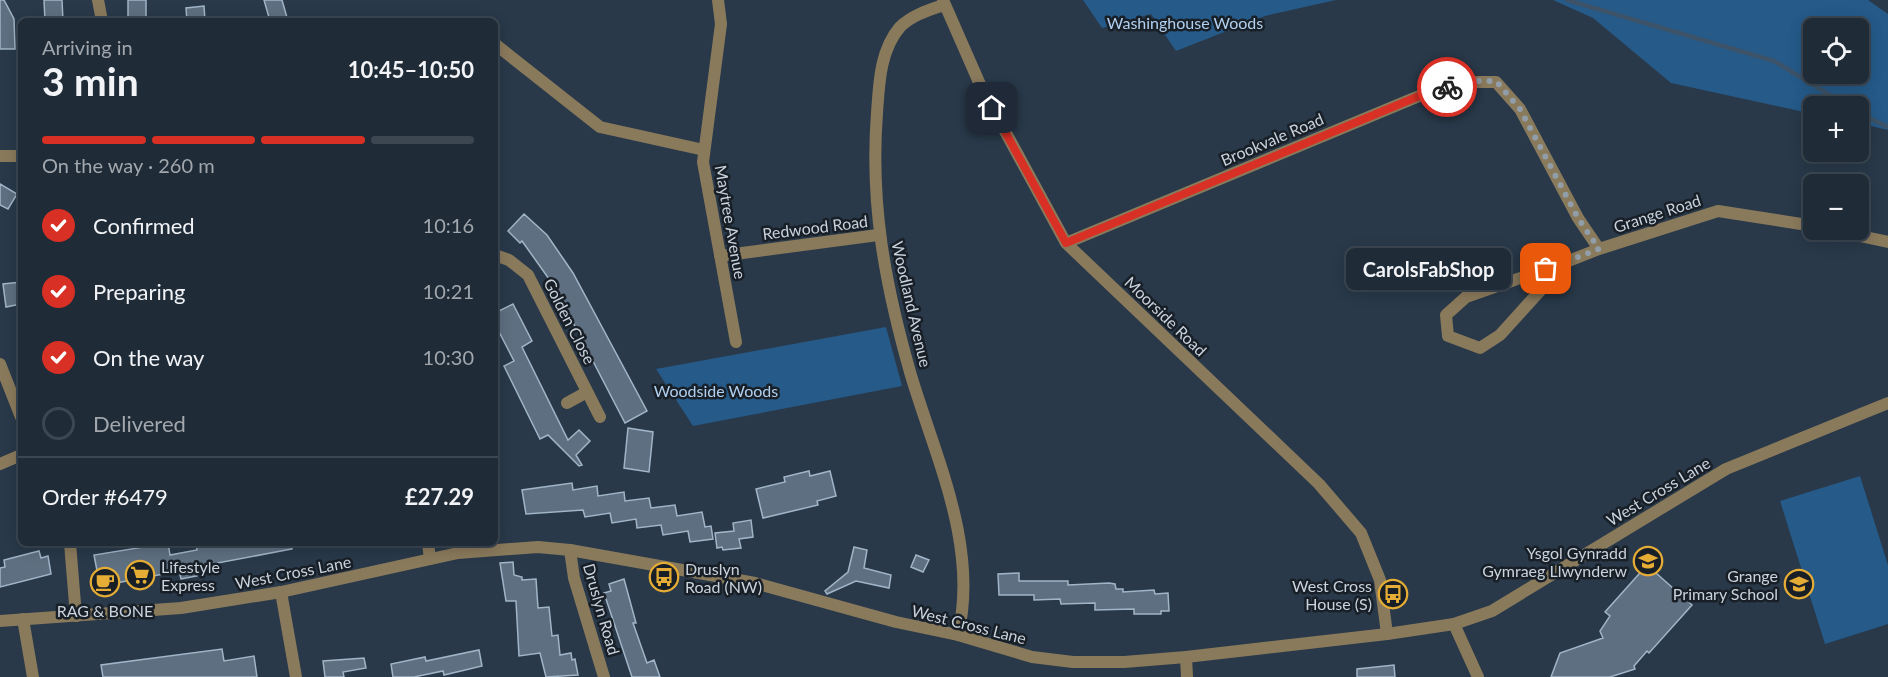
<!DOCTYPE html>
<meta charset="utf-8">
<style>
body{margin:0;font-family:Lato,sans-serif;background:#2c3742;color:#f1f3f6;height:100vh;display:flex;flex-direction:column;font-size:22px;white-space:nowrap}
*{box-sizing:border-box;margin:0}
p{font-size:20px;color:#a1a7ad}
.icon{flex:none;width:33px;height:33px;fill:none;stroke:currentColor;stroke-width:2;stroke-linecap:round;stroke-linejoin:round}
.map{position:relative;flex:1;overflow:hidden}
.details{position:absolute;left:18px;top:18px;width:480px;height:528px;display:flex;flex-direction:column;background:#1f2b37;border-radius:9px;box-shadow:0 3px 15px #0003,0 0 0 2px #3c4752}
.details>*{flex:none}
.controls{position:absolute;left:1803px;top:18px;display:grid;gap:12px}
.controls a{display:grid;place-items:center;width:66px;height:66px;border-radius:9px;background:#1f2b37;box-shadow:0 3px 15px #0003,0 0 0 2px #3c4752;font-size:30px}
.pin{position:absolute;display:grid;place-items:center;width:51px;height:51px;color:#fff;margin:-26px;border-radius:12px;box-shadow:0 3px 9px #0006}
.courier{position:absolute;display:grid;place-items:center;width:60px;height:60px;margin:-30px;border:4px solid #d93025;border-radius:50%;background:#fff;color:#222;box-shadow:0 2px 8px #0007}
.bubble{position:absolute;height:42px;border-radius:9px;background:#1f2b37;box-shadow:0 3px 15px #0003,0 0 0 2px #3c4752;font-size:20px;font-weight:700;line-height:42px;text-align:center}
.summary em{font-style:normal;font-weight:700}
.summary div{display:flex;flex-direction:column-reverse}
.summary{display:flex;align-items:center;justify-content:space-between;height:102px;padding:0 24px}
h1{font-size:39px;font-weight:700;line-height:45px}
.bar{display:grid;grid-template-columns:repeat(4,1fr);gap:9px 6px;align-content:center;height:72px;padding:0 24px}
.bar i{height:8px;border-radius:4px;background:#3c4752}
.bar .active{background:#d93025}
.bar p{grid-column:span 4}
.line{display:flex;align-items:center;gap:15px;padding:0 24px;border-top:2px solid #3c4752}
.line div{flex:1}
ol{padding:0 24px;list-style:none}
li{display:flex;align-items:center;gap:18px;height:66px}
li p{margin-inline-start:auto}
li .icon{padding:6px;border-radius:50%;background:#d93025;color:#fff;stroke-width:4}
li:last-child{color:#a1a7ad}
li i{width:33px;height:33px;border:3px solid #3c4752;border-radius:50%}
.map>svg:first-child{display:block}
</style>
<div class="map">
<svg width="1888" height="677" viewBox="0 0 1888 677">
<rect width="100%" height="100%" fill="#293949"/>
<!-- green -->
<path fill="#255a89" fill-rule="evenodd" d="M1083,0H1336L1265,16L1176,51L1151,14L1102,28Z
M1553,0H1868L1888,14V130L1859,123L1858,106H1814L1813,114L1671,83L1593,18ZM1814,28H1858V74H1814Z
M886,327L902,386L693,426L656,369Z
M1860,476L1888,565V624L1825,644L1780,501Z"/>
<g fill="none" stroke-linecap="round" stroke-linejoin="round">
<!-- stream -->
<path stroke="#3c5369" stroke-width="4.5" d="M1567,0L1774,61L1848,106
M1858,113L1888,127"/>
</g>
<!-- building -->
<path fill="#5e6f81" stroke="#a1b5c8" stroke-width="1.5" d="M0,0H4L14,19L15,49H0Z
M44,0H62L63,21H45Z
M128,0H146V20H128Z
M264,0H282L288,21H270Z
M204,6L205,21H187L186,8Z
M0,184L17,194L8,209L0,205Z
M524,214L547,235L573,273L647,411L625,423L554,286L522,241L520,243L508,231Z
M21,282V304L6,307L3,284Z
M513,304L532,341L522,347L568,440L579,430L590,441L576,455L582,465L579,466L548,435L540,439L504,366L514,361L495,324V313Z
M628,428L653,432L649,472L624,468Z
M809,471L810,476L830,471L836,496L817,501L818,505L763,518L756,489L785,482L784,477Z
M572,483L573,490L597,486L598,496L624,492L625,501L649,498L651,508L675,505L677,516L702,512L705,527L711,526L713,539L690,542L688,531L663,535L661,525L637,528L636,519L612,523L610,513L585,517L583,510L526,514L522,490Z
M751,520L753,537L739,539L741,548L723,550L722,547L717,548L715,533L734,531L733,523Z
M168,543L170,555L197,550L196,543H291L292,549L196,567L197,576L181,579L179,571L100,586L94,555Z
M854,547L867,550L864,568L891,575L889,588L856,581L827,594L825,591L848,572Z
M39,551L41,558L48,556L51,574L0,587V568L5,567L4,560Z
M916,555L929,560L923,572L911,567Z
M513,562L514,575L522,577V580L536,579L538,608L549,607L552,636L558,635L560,655L571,653L572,660L575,659L578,675L546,677L540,653L519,656L516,601H506L500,563Z
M1647,565L1692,605L1649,653L1647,651L1634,666L1635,669L1610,677H1551L1560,653L1603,638L1600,631L1610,616L1605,612Z
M1019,573V581H1068V585L1109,583L1115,584L1116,589H1123V592L1154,590L1155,594L1168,593L1169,611H1161V614H1134V609L1095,610V603L1061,604L1060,599L1034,600V595H999L998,574Z
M624,579L636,623H633L647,663L654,660L660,677H632L604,593L611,591L609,584Z
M222,649L224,661L254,656L257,677H103L101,665Z
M479,650L482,666L444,675L443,671L414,677H393L391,664L425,657L426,661Z
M364,658L366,668L343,672L344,677H325L323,661Z
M1394,665L1395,677H1357V669Z"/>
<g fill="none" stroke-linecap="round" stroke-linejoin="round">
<!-- minor -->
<path stroke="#8a7a5c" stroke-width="12" d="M98,0L102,21
M718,0L721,24L703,162L736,342
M943,0L982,89L1066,243L1319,484L1361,533L1380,580L1387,634
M944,5C929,10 912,15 900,27C880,50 879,84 877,113C870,204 885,284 910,372C935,457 979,545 958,635
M495,44L600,127L704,150
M0,156H21
M1832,230L1888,242
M1066,243L1436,89L1475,82H1496L1520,109L1578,218L1599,249L1718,211L1814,226
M495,255L509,260L528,275L600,417
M720,256L878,235
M1566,262L1466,297L1446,315L1448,336L1480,348L1500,335L1566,262L1599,249
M0,364L21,417
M567,403L587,392
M0,464L21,455
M70,543L76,616
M428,543L430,559
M570,550L574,578L604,677
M281,592L296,677
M23,619L33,677
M1454,624L1478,677
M1186,657L1187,677"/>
<!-- tertiary -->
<path stroke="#8a7a5c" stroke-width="12" d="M0,621L181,608L281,592L458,553L538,547L570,550L755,583L896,622L958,635L1032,657L1073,662H1124L1186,657L1387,634L1454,624L1492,611L1726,469L1888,403"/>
</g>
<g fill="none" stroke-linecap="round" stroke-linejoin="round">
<!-- done -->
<path stroke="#919da9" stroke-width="6" stroke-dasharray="0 10.8" d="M1447,87L1475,81H1496L1520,109L1578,218L1599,249L1546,269"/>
<!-- route -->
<path stroke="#d93025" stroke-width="8" d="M992,108L1066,243L1436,89L1447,87"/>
</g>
<!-- icons -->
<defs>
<g id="school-ring" transform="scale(1.5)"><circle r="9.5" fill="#181f27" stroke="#e5ad35" stroke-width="1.5"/><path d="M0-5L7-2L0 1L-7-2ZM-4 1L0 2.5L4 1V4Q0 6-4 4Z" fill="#e5ad35"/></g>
<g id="supermarket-ring" transform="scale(1.5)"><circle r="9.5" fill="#181f27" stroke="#e5ad35" stroke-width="1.5"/><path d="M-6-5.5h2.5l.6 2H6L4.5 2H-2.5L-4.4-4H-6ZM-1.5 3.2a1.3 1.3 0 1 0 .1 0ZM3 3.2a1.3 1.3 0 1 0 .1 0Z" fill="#e5ad35"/></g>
<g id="bus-ring" transform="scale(1.5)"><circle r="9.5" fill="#181f27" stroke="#e5ad35" stroke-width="1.5"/><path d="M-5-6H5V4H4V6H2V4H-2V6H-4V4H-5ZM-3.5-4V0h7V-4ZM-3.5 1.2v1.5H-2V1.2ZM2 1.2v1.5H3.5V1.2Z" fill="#e5ad35"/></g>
<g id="cafe-ring" transform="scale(1.5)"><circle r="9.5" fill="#181f27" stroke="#e5ad35" stroke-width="1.5"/><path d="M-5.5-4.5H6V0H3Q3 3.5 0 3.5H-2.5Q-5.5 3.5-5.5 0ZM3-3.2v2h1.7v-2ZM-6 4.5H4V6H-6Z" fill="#e5ad35"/></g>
</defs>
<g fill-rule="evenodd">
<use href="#school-ring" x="1648" y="561"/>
<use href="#supermarket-ring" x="140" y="575"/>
<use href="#bus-ring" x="664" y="577"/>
<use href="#cafe-ring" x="105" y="582"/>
<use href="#school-ring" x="1799" y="584"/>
<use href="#bus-ring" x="1393" y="594"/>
</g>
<g text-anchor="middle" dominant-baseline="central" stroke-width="5" stroke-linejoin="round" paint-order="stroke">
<!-- park labels -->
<g font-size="16" fill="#b1d0ef" stroke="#181f27">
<text x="1185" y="22">Washinghouse Woods</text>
<text x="716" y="390">Woodside Woods</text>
</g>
<!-- street labels -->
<g font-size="16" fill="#c9d3dd" stroke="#181f27">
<text transform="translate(1272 139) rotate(-23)">Brookvale Road</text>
<text transform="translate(1657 213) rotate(-18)">Grange Road</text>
<text transform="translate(731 222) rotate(80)">Maytree Avenue</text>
<text transform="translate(815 227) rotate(-7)">Redwood Road</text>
<text transform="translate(912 304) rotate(77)">Woodland Avenue</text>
<text transform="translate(1166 316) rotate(44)">Moorside Road</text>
<text transform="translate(570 321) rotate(63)">Golden Close</text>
<text transform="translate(1658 491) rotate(-31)">West Cross Lane</text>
<text transform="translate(293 572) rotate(-11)">West Cross Lane</text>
<text transform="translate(602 609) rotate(74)">Druslyn Road</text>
<text transform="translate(969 624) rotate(14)">West Cross Lane</text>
</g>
<!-- poi labels -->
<g font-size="16" fill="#c9d3dd" stroke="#181f27" text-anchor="end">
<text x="1627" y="552">Ysgol Gynradd<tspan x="1627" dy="18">Gymraeg Llwynderw</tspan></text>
<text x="161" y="566" text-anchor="start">Lifestyle<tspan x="161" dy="18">Express</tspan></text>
<text x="685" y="568" text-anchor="start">Druslyn<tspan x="685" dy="18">Road (NW)</tspan></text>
<text x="1778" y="575">Grange<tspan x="1778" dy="18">Primary School</tspan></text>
<text x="1372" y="585">West Cross<tspan x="1372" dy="18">House (S)</tspan></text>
<text x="105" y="610" text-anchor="middle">RAG &amp; BONE</text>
</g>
</g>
</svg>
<div class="controls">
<a><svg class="icon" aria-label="locate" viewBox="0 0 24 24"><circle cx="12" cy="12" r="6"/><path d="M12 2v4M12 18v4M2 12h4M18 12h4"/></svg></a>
<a>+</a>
<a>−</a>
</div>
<div class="pin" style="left:1546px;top:269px;background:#ea580c"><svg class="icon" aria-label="bag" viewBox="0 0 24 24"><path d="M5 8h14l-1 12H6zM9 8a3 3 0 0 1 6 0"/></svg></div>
<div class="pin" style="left:992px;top:108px;background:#1f2937"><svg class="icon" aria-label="home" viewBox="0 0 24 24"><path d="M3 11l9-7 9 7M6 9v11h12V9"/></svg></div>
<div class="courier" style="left:1447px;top:87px"><svg class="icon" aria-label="bike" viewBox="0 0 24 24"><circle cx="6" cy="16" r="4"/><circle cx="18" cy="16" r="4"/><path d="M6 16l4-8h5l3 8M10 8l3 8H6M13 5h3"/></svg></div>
<div class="bubble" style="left:1346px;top:248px;width:165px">CarolsFabShop</div>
<section class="details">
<div class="summary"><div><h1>3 min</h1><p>Arriving in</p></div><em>10:45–10:50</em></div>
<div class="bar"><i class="active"></i><i class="active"></i><i class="active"></i><i></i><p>On the way · 260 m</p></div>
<ol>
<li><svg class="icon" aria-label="check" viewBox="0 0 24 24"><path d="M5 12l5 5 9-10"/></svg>Confirmed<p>10:16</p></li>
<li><svg class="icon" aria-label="check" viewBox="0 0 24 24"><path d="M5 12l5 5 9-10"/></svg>Preparing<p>10:21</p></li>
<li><svg class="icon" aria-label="check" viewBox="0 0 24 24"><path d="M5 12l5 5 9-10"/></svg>On the way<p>10:30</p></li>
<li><i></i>Delivered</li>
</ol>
<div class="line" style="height:78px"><div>Order #6479</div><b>£27.29</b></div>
</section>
</div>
